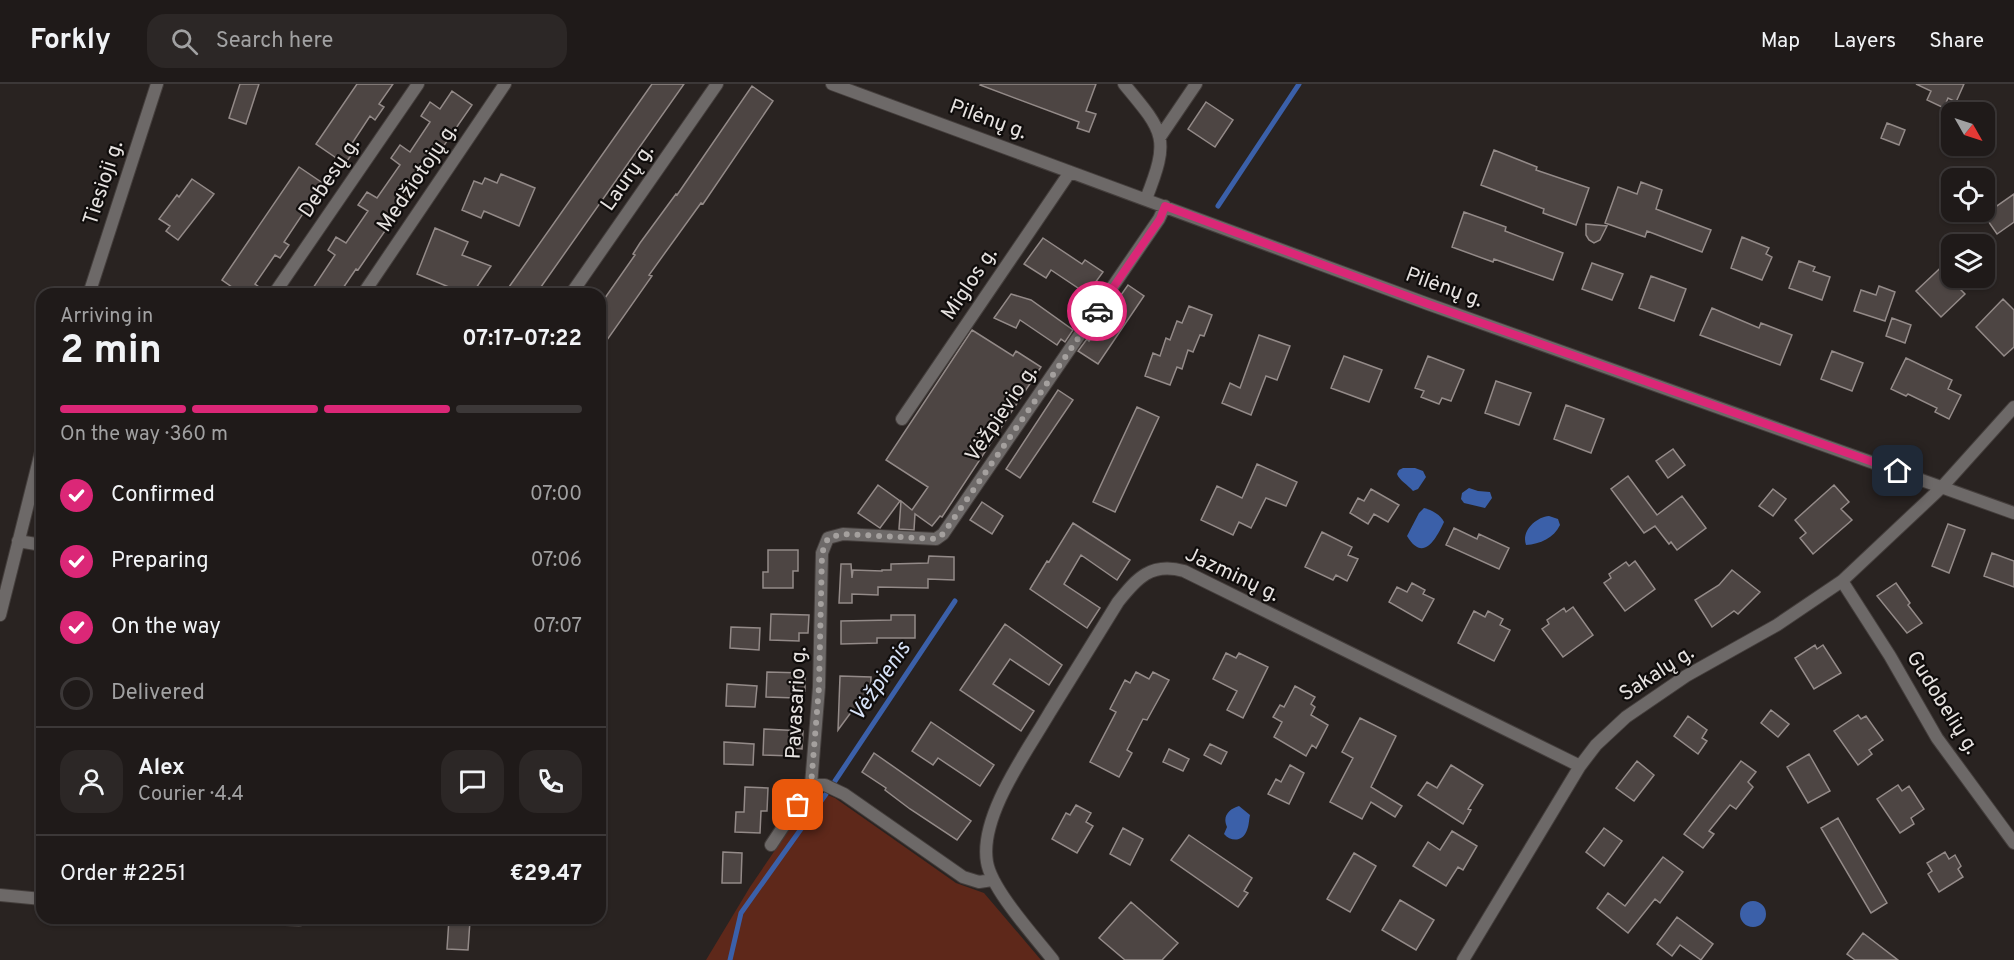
<!DOCTYPE html>
<meta charset="utf-8">
<style>
body{margin:0;font-family:Overpass,sans-serif;background:#2c2726;color:#f1f3f6;height:100vh;display:flex;flex-direction:column;font-size:22px;white-space:nowrap}
*{box-sizing:border-box;margin:0}
p{font-size:20px;color:#a1a1a2}
.icon{flex:none;width:33px;height:33px;fill:none;stroke:currentColor;stroke-width:2;stroke-linecap:round;stroke-linejoin:round}
.map{position:relative;flex:1;overflow:hidden}
.panel{position:absolute;left:36px;top:204px;width:570px;height:636px;display:flex;flex-direction:column;background:#1f1a19;border-radius:18px;box-shadow:0 2px 4px #0004,0 0 0 2px #3c3838}
.panel>*{flex:none}
.needle{width:39px;rotate:129deg}
.buttons{position:absolute;left:1941px;top:18px;display:grid;gap:12px}
.buttons a{display:grid;place-items:center;width:54px;height:54px;border-radius:12px;background:#1f1a19;box-shadow:0 2px 4px #0004,0 0 0 2px #3c3838;font-size:30px}
.pin{position:absolute;display:grid;place-items:center;width:51px;height:51px;color:#fff;margin:-26px;border-radius:12px;box-shadow:0 3px 9px #0006}
.courier{position:absolute;display:grid;place-items:center;width:60px;height:60px;margin:-30px;border:4px solid #db2777;border-radius:50%;background:#fff;color:#222;box-shadow:0 2px 8px #0007}
.summary em{font-style:normal;font-weight:700}
.summary div{display:flex;flex-direction:column-reverse}
.summary{display:flex;align-items:center;justify-content:space-between;height:102px;padding:0 24px}
h1{font-size:39px;font-weight:700;line-height:45px}
.bar{display:grid;grid-template-columns:repeat(4,1fr);gap:9px 6px;align-content:center;height:72px;padding:0 24px}
.bar i{height:8px;border-radius:4px;background:#3c3838}
.bar .active{background:#db2777}
.bar p{grid-column:span 4}
.line{display:flex;align-items:center;gap:15px;padding:0 24px;border-top:2px solid #3c3838}
.line div{flex:1}
.round{display:grid;place-items:center;flex:none;width:63px;height:63px;border-radius:18px;background:#2c2726}
ol{padding:0 24px;list-style:none}
li{display:flex;align-items:center;gap:18px;height:66px}
li p{margin-inline-start:auto}
li .icon{padding:6px;border-radius:50%;background:#db2777;color:#fff;stroke-width:4}
li:last-child{color:#a1a1a2}
li i{width:33px;height:33px;border:3px solid #3c3838;border-radius:50%}
header{display:flex;align-items:center;gap:36px;box-sizing:border-box;height:84px;padding:0 30px;background:#1f1a19;border-bottom:2px solid #3c3838}
header strong{font-size:28px}
nav{display:flex;gap:33px;margin-inline-start:auto;font-size:21px}
.search{width:420px;height:54px;background:#2c2726;display:flex;align-items:center;gap:15px;box-sizing:border-box;padding:0 21px;border-radius:18px;color:#a1a1a2;font-size:22px}
.map>svg:first-child{display:block}
</style>
<header>
<strong>Forkly</strong>
<div class="search"><svg class="icon" aria-label="search" viewBox="0 0 24 24"><circle cx="10" cy="10" r="6"/><path d="M15 15l6 6"/></svg>Search here</div>
<nav><a>Map</a><a>Layers</a><a>Share</a></nav>
</header>
<div class="map">
<svg width="2014" height="876" viewBox="0 0 2014 876">
<rect width="100%" height="100%" fill="#292321"/>
<!-- green -->
<path fill="#5e281a" d="M816,706L835,714L956,799L984,809L1041,876H706L750,803Z"/>
<!-- water -->
<path fill="#3b60a9" d="M1403,384H1415L1423,387L1426,393L1418,405L1413,407C1408,401 1399,396 1397,390L1399,386Z
M1469,404L1478,407L1490,408L1492,414L1485,424L1464,419L1461,415L1462,409Z
M1424,424C1432,426 1441,431 1444,438C1436,455 1423,479 1407,452L1419,429Z
M1549,432L1558,435L1560,441C1554,454 1540,460 1526,461C1521,447 1536,433 1549,432Z
M1239,722L1250,731C1249,735 1249,742 1247,746C1243,758 1231,758 1224,750L1227,743C1222,732 1229,725 1239,722Z
M1740 830a13 13 0 1 1 26 0a13 13 0 1 1-26 0Z"/>
<g fill="none" stroke-linecap="round" stroke-linejoin="round">
<!-- stream -->
<path stroke="#3b60a9" stroke-width="5" d="M1218,122L1299,0
M835,697L955,517
M730,876L741,829L826,710"/>
</g>
<!-- building -->
<path fill="#4d4543" stroke="#938a88" stroke-width="1.5" d="M240,0H259L246,40L229,34Z
M357,0H393L379,20L384,23L375,36L370,32L349,64L354,67L345,80L316,60Z
M652,0H684L536,210H504Z
M981,0H1096L1086,27L1096,30L1089,48L1077,44L1079,38L980,1Z
M1916,0H1964L1956,18L1948,14L1944,24L1927,16L1931,7Z
M752,2L773,17L703,120L701,119L649,191L652,192L600,266V221L635,171L633,170L640,159L676,110L677,111Z
M452,7L472,21L358,186L356,185L339,210H309L335,171L328,166L336,153L346,159L368,127L358,121L367,108L377,114L400,81L391,74L400,61L410,68L430,38L421,32L430,18L440,25Z
M1206,18L1233,36L1215,63L1188,45Z
M1887,39L1905,46L1899,61L1881,54Z
M1494,66L1537,83L1536,86L1589,104L1576,141L1543,129L1544,125L1481,101Z
M299,83L324,100L313,116L317,119L309,132L304,128L284,158L289,161L280,174L275,171L255,200L266,208V210H242L222,196Z
M501,90L535,104L519,142L484,127L481,134L462,126L474,97L482,100L485,94L497,99Z
M192,95L214,110L178,156L166,147L170,142L159,135L177,111L179,113Z
M1641,98L1662,106L1656,125L1711,146L1702,168L1647,147L1645,153L1605,139L1618,103L1637,110Z
M2014,110V138L1997,150L1984,131Z
M1464,128L1506,143L1505,147L1563,169L1553,196L1494,175L1493,178L1452,163Z
M1586,140L1607,142L1600,156L1594,159L1589,156L1586,151Z
M435,144L468,158L462,171L491,182L472,210H466L417,190Z
M1742,153L1769,164L1766,170L1772,173L1762,196L1731,184Z
M1043,154L1082,180L1085,176L1103,188L1087,210L1051,186L1046,194L1024,180Z
M1952,173V194H1962L1955,200L1965,210L1941,233L1916,207Z
M1799,177L1815,183L1813,187L1830,193L1822,216L1789,204Z
M1592,179L1623,190L1612,216L1582,205Z
M1651,192L1686,205L1674,237L1639,224Z
M1128,201L1144,212L1098,280L1078,267L1087,255L1089,257L1102,239L1119,244L1104,235Z
M1879,202L1895,208L1885,237L1854,227L1861,206L1876,211Z
M1011,210L1031,216L1073,246L1065,258L1061,255L1057,261L1020,236L1016,244L994,234Z
M2003,215L2014,226V263L2004,272L1976,243Z
M1189,222L1212,231L1204,252L1200,251L1193,268L1188,266L1182,285L1177,283L1170,301L1145,292L1153,269L1160,272L1166,254L1170,256L1177,237L1182,239Z
M1712,224L1759,244L1761,239L1792,251L1780,281L1700,251Z
M1892,234L1911,241L1905,259L1886,252Z
M972,246L1013,272L1016,267L1041,283L942,433L940,432L932,442L915,430L914,446L899,445L901,417L912,426L928,403L886,376Z
M1259,251L1290,262L1277,296L1266,292L1251,331L1222,319L1230,299L1240,304Z
M1832,267L1863,279L1852,307L1821,295Z
M1344,272L1382,286L1369,318L1331,304Z
M1428,272L1464,286L1451,317L1442,314L1439,320L1421,313L1424,307L1415,304Z
M1906,274L1952,296L1948,305L1961,311L1949,335L1935,328L1937,324L1908,310L1906,312L1891,305Z
M1496,297L1531,309L1519,341L1485,329Z
M1058,306L1073,316L1020,394L1006,385Z
M1566,321L1604,335L1591,369L1554,355Z
M1137,323L1159,333L1115,428L1093,418Z
M1673,365L1685,381L1668,394L1656,377Z
M1257,380L1297,398L1286,422L1266,414L1251,444L1239,438L1233,451L1201,436L1217,402L1242,414Z
M1628,392L1657,431L1682,412L1706,444L1677,466L1671,458L1669,460L1655,442L1644,449L1611,405Z
M878,401L900,417L880,444L858,429Z
M1834,401L1849,418L1841,425L1852,436L1813,470L1800,454L1806,449L1795,436Z
M1371,405L1399,421L1388,438L1374,430L1368,440L1350,429L1358,414L1364,417Z
M1773,405L1786,415L1773,432L1759,422Z
M982,418L1003,432L992,450L970,436Z
M1073,439L1130,476L1117,496L1081,471L1064,500L1100,524L1087,544L1030,505L1047,477L1049,478Z
M1948,440L1965,446L1949,489L1932,482Z
M1454,444L1477,455L1479,450L1509,464L1499,485L1446,461Z
M1322,448L1352,463L1348,471L1358,475L1347,497L1336,491L1333,496L1305,483Z
M768,466H798V487H793V504H763V488H768Z
M1992,469L2014,477V503L1984,492Z
M929,472L954,473V496L928,495V504L878,503V511L852,510V519H839L841,480H851L852,494L853,486L882,487V486H891V480L928,479Z
M1635,477L1655,505L1625,527L1604,499L1611,494L1609,490L1626,478L1629,482Z
M1732,486L1760,508L1738,530L1734,527L1712,543L1695,516L1719,501Z
M1412,499L1425,506L1423,510L1434,515L1422,537L1389,518L1397,503L1407,508Z
M1896,499L1910,519L1908,521L1922,539L1907,549L1877,512Z
M1573,523L1593,551L1563,573L1542,545L1549,540L1547,536L1564,524L1566,528Z
M1474,527L1485,533L1488,527L1503,535L1500,541L1510,546L1494,577L1458,559Z
M771,530L809,531L808,549H799V557L770,556Z
M891,531H915V554H877V559L841,560V537L891,536Z
M1005,540L1062,581L1049,601L1010,575L993,600L1034,627L1021,647L960,606Z
M731,543L760,544L759,566L730,564Z
M1815,561L1817,565L1823,561L1841,589L1814,605L1795,574Z
M1226,569L1236,574L1239,569L1268,583L1243,634L1227,626L1237,607L1213,595Z
M767,588L805,589V607H796V614L766,613Z
M1136,588L1149,595L1153,588L1169,596L1147,636L1143,635L1127,666L1132,669L1119,693L1090,678L1116,628L1110,625L1125,596L1130,599Z
M840,592L871,593L870,616H860L859,632L852,627L838,646Z
M727,600L757,602L755,623L726,622Z
M1295,602L1315,613L1311,620L1315,623L1311,631L1328,641L1316,664L1312,661L1306,672L1274,653L1282,638L1273,633L1280,621L1284,623Z
M1771,626L1789,640L1778,653L1761,639Z
M1858,631L1861,635L1866,632L1883,656L1869,666L1872,670L1858,681L1834,647Z
M1688,632L1707,646L1702,654L1707,657L1698,670L1674,652Z
M1360,634L1396,652L1371,703L1402,722L1395,733L1371,718L1362,735L1330,718L1353,674L1342,668Z
M931,638L994,681L980,702L938,674L933,681L912,667Z
M764,645L803,647L802,665L793,664V672L763,671Z
M724,658L754,660L753,681L724,680Z
M1210,660L1227,668L1221,680L1204,671Z
M1169,665L1189,675L1183,687L1163,678Z
M874,669L971,737L957,756L910,725L885,706L886,704L862,688Z
M1809,670L1830,707L1808,719L1787,683Z
M1637,677L1654,691L1634,717L1616,704Z
M1741,677L1756,688L1748,698L1753,703L1736,725L1730,721L1709,747L1714,750L1703,764L1684,750Z
M1290,681L1304,689L1289,720L1268,710L1276,695L1281,698Z
M1451,681L1483,701L1468,725L1471,726L1463,740L1418,711L1427,698L1437,704Z
M1898,701L1902,707L1909,702L1924,725L1911,734L1914,740L1900,749L1877,715Z
M745,703L768,704L767,727H761L760,749L735,748L736,728H744Z
M1076,721L1091,729L1086,738L1093,742L1077,769L1052,755L1066,729L1070,731Z
M1838,734L1887,819L1871,829L1821,744Z
M1123,744L1143,755L1130,781L1110,770Z
M1604,744L1622,757L1604,782L1586,768Z
M1452,747L1477,762L1463,786L1458,783L1446,802L1413,782L1428,758L1440,766Z
M1189,751L1252,794L1244,807L1248,809L1238,823L1171,776Z
M723,768L742,769L741,799H722Z
M1945,768L1949,775L1955,771L1961,782L1958,785L1963,793L1939,808L1928,790L1932,787L1927,779Z
M1354,769L1376,782L1350,828L1327,815Z
M1663,773L1683,788L1660,819L1655,815L1628,849L1597,824L1608,809L1625,822Z
M1400,816L1434,836L1416,866L1382,846Z
M1131,818L1178,859L1162,876H1125L1099,854Z
M1677,833L1713,860L1701,876L1680,861L1672,872L1657,860Z
M449,835L470,837L468,866L447,865Z
M1863,849L1898,876H1855L1847,870Z"/>
<g fill="none" stroke-linecap="round" stroke-linejoin="round">
<!-- minor casing -->
<g stroke="#443e3c" stroke-width="14">
<path id="minor" d="M832,0L1428,220L2014,429
M1124,0C1165,49 1170,54 1146,115
M1160,53L1196,0
M89,210L157,0
M274,210L418,0
M363,210L505,0
M571,210L717,0
M902,335L1070,88
M18,457L42,461
M1842,497L1890,572L1937,654L2014,759
M0,531L42,364
M811,701H825L844,710L963,793L979,798L992,796
M771,761L811,701L819,603L822,469L828,454L843,450L936,455L943,450L1159,135L1165,122
M0,811L42,815
M272,834L299,836
M1053,876C1035,853 991,805 987,778C979,732 1028,666 1050,628C1073,591 1095,555 1118,518C1137,494 1151,478 1184,487L1580,682
M1463,876L1580,682L1596,661L1626,633L1686,592L1777,541L1842,497L1942,403L2014,323"/>
</g>
<!-- minor -->
<use href="#minor" stroke="#6d6968" stroke-width="12"/>
</g>
<g fill="none" stroke-linecap="round" stroke-linejoin="round">
<!-- done -->
<path stroke="#a4a09e" stroke-width="6" stroke-dasharray="0 10.8" d="M798,721L811,701L819,603L822,469L828,454L843,450L936,455L943,450L1097,227"/>
<!-- route -->
<path stroke="#db2777" stroke-width="8" d="M1097,227L1160,135L1165,122L1428,220L1898,387"/>
</g>
<g text-anchor="middle" dominant-baseline="central" stroke-width="4.5" stroke-linejoin="round" paint-order="stroke">
<!-- street labels -->
<g font-size="21" fill="#e7e3e1" stroke="#100d0c">
<text transform="translate(988 36) rotate(20)">Pilėnų g.</text>
<text transform="translate(330 94) rotate(-56)">Debesų g.</text>
<text transform="translate(418 94) rotate(-56)">Medžiotojų g.</text>
<text transform="translate(628 94) rotate(-55)">Laurų g.</text>
<text transform="translate(104 99) rotate(-72)">Tiesioji g.</text>
<text transform="translate(970 200) rotate(-56)">Miglos g.</text>
<text transform="translate(1444 204) rotate(20)">Pilėnų g.</text>
<text transform="translate(1002 330) rotate(-56)">Vėžpievio g.</text>
<text transform="translate(1232 491) rotate(25)">Jazminų g.</text>
<text transform="translate(1657 590) rotate(-33)">Sakalų g.</text>
<text transform="translate(797 619) rotate(-87)">Pavasario g.</text>
<text transform="translate(1942 619) rotate(58)">Gudobelių g.</text>
</g>
<!-- water labels -->
<g font-size="22" font-style="italic" fill="#d8e3f8" stroke="#100d0c">
<text transform="translate(881 598) rotate(-56)">Vėžpienis</text>
</g>
</g>
</svg>
<div class="buttons">
<a><svg class="needle" viewBox="-14 -14 28 28"><path d="M0-13l5 13h-10z" fill="#e53935"/><path d="M0 13l5-13h-10z" fill="#a1a1a2"/></svg></a>
<a><svg class="icon" aria-label="locate" viewBox="0 0 24 24"><circle cx="12" cy="12" r="6"/><path d="M12 2v4M12 18v4M2 12h4M18 12h4"/></svg></a>
<a><svg class="icon" aria-label="layers" viewBox="0 0 24 24"><path d="M12 4l9 5-9 5-9-5zM3 14l9 5 9-5"/></svg></a>
</div>
<div class="pin" style="left:798px;top:721px;background:#ea580c"><svg class="icon" aria-label="bag" viewBox="0 0 24 24"><path d="M5 8h14l-1 12H6zM9 8a3 3 0 0 1 6 0"/></svg></div>
<div class="pin" style="left:1898px;top:387px;background:#1f2937"><svg class="icon" aria-label="home" viewBox="0 0 24 24"><path d="M3 11l9-7 9 7M6 9v11h12V9"/></svg></div>
<div class="courier" style="left:1097px;top:227px"><svg class="icon" aria-label="car" viewBox="0 0 24 24"><path d="M5 17H2v-5l4-1 3-4h7l3 4 3 1v5h-3M9 17h6M6 11h13"/><circle cx="7" cy="17" r="2"/><circle cx="17" cy="17" r="2"/></svg></div>
<section class="panel">
<div class="summary"><div><h1>2 min</h1><p>Arriving in</p></div><em>07:17–07:22</em></div>
<div class="bar"><i class="active"></i><i class="active"></i><i class="active"></i><i></i><p>On the way · 360 m</p></div>
<ol>
<li><svg class="icon" aria-label="check" viewBox="0 0 24 24"><path d="M5 12l5 5 9-10"/></svg>Confirmed<p>07:00</p></li>
<li><svg class="icon" aria-label="check" viewBox="0 0 24 24"><path d="M5 12l5 5 9-10"/></svg>Preparing<p>07:06</p></li>
<li><svg class="icon" aria-label="check" viewBox="0 0 24 24"><path d="M5 12l5 5 9-10"/></svg>On the way<p>07:07</p></li>
<li><i></i>Delivered</li>
</ol>
<div class="line" style="height:108px"><a class="round"><svg class="icon" aria-label="person" viewBox="0 0 24 24"><circle cx="12" cy="8" r="4"/><path d="M4 21q1-7 8-7t8 7"/></svg></a><div><b>Alex</b><p>Courier · 4.4</p></div><a class="round"><svg class="icon" aria-label="chat" viewBox="0 0 24 24"><path d="M4 5h16v11H9l-5 4z"/></svg></a><a class="round"><svg class="icon" aria-label="phone" viewBox="0 0 24 24"><path d="M5 4h4l2 5-3 2q2 4 5 5l2-3 5 2v4C11 20 4 13 5 4z"/></svg></a></div>
<div class="line" style="height:78px"><div>Order #2251</div><b>€29.47</b></div>
</section>
</div>
